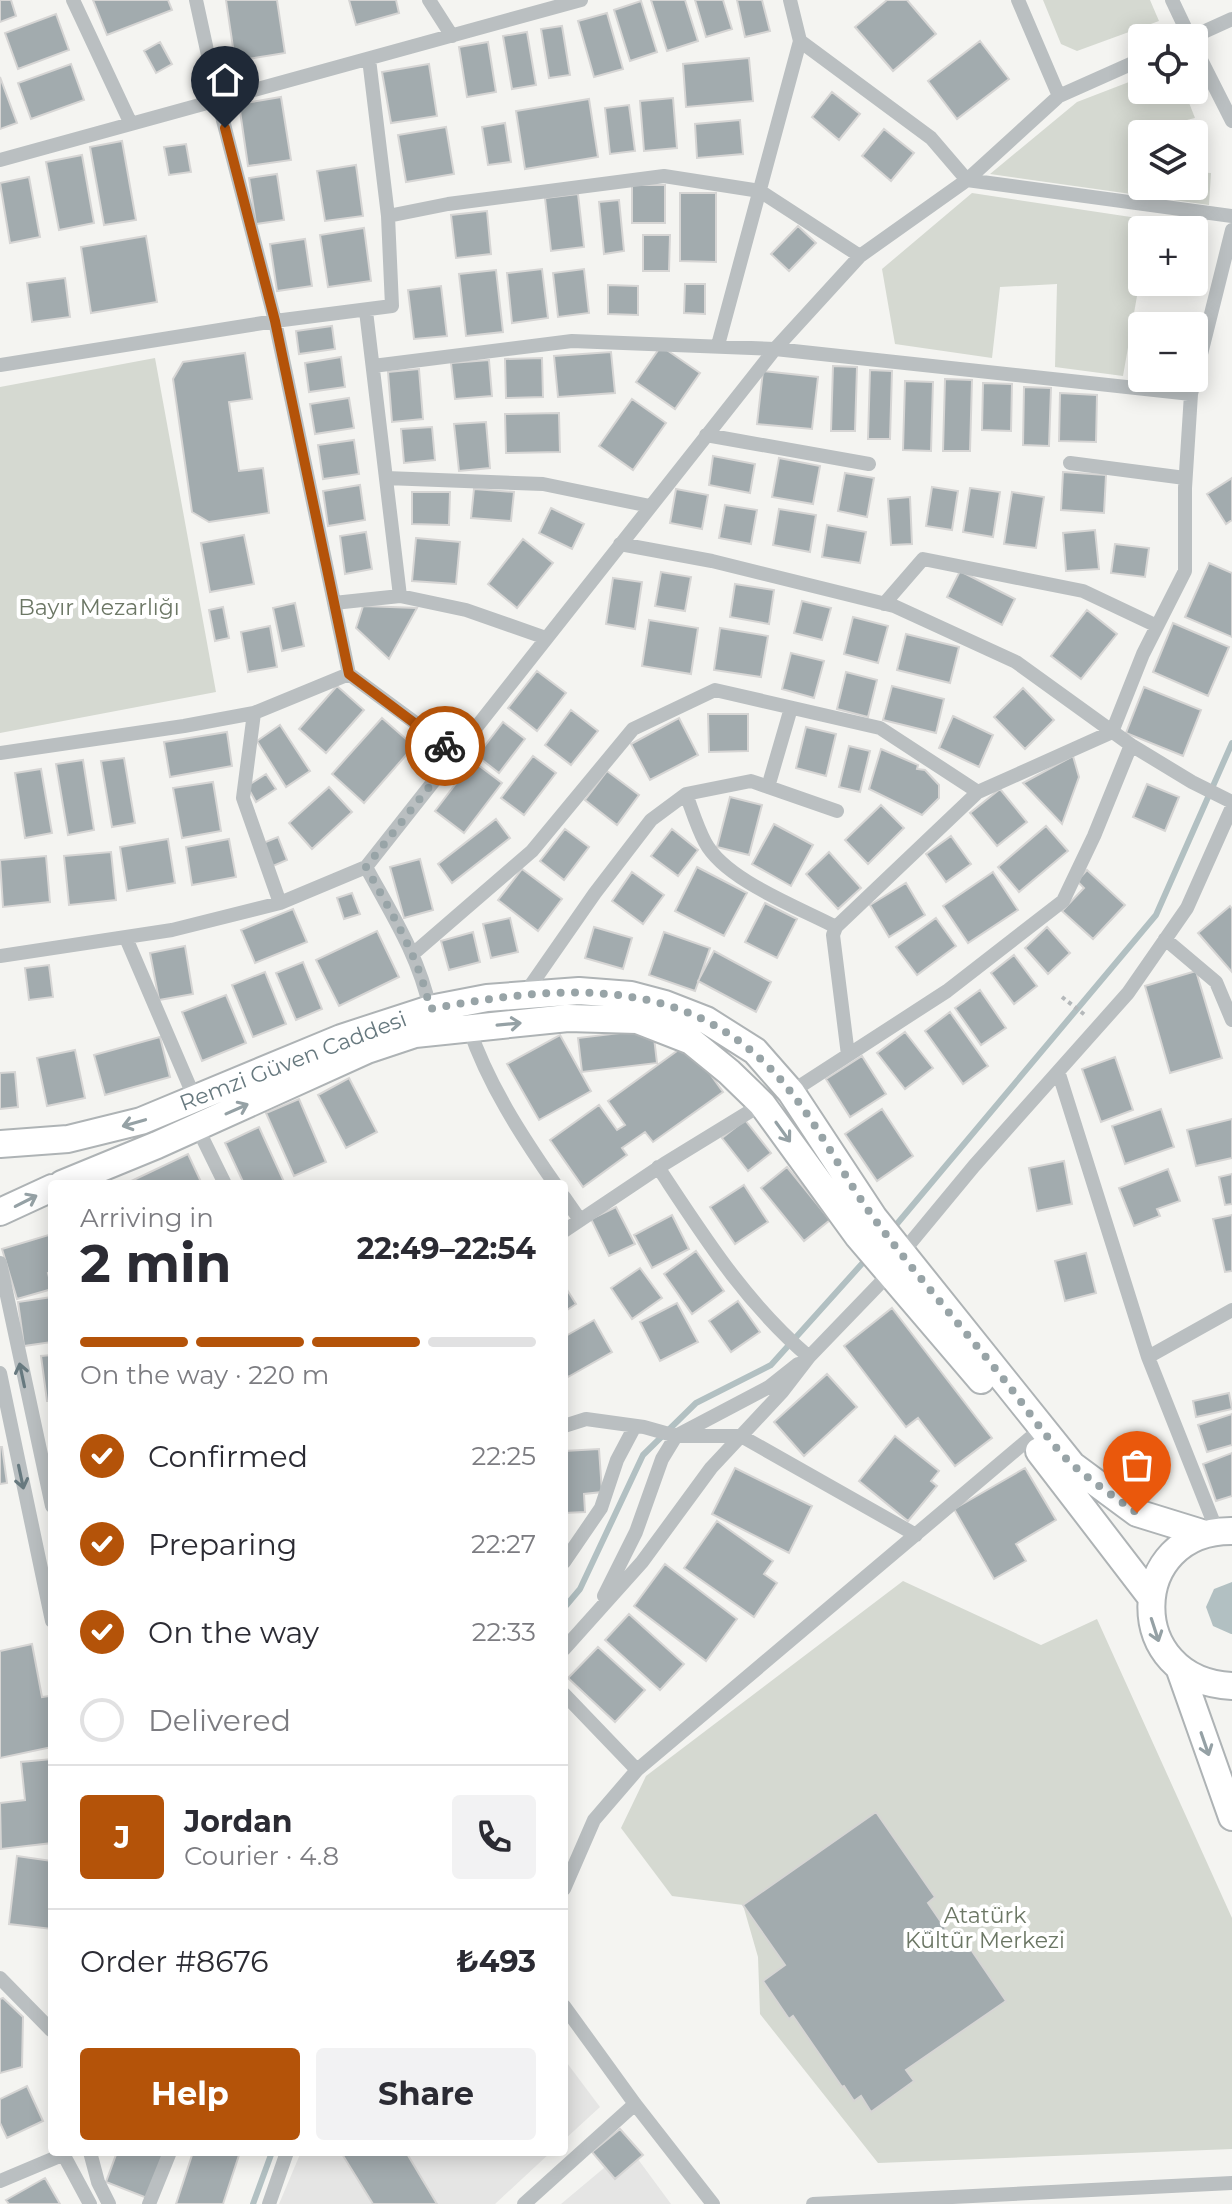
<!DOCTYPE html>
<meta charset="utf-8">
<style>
body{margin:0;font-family:Montserrat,sans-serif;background:#f2f2f3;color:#2b2b33;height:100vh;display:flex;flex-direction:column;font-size:30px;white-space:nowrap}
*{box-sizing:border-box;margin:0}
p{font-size:26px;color:#7c7c81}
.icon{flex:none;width:44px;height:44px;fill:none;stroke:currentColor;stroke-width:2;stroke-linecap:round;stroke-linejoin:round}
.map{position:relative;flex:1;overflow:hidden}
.panel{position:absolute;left:48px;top:1180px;width:520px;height:976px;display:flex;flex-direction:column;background:#fff;border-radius:8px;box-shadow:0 4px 20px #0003}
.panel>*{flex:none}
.tools{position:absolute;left:1128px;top:24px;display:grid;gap:16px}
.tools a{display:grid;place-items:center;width:80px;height:80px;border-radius:8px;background:#fff;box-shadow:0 4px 20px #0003;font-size:40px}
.pin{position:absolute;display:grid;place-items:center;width:68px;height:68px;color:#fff;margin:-82px -34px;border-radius:50% 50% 50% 0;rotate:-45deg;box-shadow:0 0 8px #0007}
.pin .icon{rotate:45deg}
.courier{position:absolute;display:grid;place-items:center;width:80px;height:80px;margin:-40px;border:6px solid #b45309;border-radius:50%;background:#fff;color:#222;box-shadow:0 2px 10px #0007}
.overview em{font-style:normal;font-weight:700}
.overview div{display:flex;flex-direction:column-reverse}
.overview{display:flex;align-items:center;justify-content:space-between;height:136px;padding:0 32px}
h1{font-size:52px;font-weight:700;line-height:60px}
.bar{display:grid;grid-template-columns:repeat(4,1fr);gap:12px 8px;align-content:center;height:96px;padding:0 32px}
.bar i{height:10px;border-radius:6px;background:#e1e1e2}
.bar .active{background:#b45309}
.bar p{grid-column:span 4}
.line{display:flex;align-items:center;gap:20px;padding:0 32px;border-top:2px solid #e1e1e2}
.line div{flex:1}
.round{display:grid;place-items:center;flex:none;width:84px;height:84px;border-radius:8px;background:#f2f2f3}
ol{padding:0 32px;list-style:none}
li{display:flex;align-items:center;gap:24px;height:88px}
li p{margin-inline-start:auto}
li .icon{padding:8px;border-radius:50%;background:#b45309;color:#fff;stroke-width:4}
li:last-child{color:#7c7c81}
li i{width:44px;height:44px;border:4px solid #e1e1e2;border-radius:50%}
.primary-button{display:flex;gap:16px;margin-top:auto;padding:16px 32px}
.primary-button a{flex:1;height:92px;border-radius:8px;background:#b45309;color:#fff;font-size:32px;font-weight:700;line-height:92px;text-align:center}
.primary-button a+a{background:#f2f2f3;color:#2b2b33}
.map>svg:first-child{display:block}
</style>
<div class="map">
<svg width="1232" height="2204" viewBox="0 0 1232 2204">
<rect width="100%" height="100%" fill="#f4f4f1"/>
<!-- built -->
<path fill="#e5e5e4" d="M564,2059L600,2107L564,2140Z
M629,2147L671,2204H561Z
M301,2152H551L495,2204H279Z"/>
<!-- green -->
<path fill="#d5d9d1" d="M1043,0H1150L1159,21L1077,51L1061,44Z
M1142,77V90H1184L1195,118L1150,129V134H1142V186H1194V172L1211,173L1209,205L990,174L1077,102Z
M972,193L1184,225L1182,230H1142V282H1168L1165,291L1137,296L1123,376L1055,367L1057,284L1000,287L992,358L895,344L882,269Z
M155,358L216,692L0,733V387Z
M903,1581L1041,1645L1097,1619L1232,1918V2149L878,2163L760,2014L758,1957L743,1905L672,1896L621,1828L646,1776Z"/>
<!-- water -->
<path fill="#b2c0c2" d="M1232,1582V1634H1231L1213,1626L1206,1607L1214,1589Z"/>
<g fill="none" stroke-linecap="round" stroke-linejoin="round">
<!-- stream -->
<path stroke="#b2c0c2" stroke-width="6" d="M891,1231L1156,915L1232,743
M564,1608L580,1589L643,1455L696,1403L771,1365L868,1257
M253,2204L272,2152"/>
</g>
<!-- building -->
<path fill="#a2abae" stroke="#d6d5d4" stroke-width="2" d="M0,0H11L16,16L0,22Z
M93,0H168L172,10L107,35Z
M226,0H277L285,53L235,61Z
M349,0H396L399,13L356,25Z
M651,0H685L698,41L667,51Z
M695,0H723L732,29L706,37Z
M737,0H762L770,31L745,37Z
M887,0H907L936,34L893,71L855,27Z
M641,1L657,52L630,61L614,10Z
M607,13L623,69L594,77L578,21Z
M56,14L69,50L18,69L5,33Z
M562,26L570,75L549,78L541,29Z
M527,32L536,85L512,89L503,36Z
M980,41L1009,79L957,119L928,81Z
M160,42L172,64L156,73L144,51Z
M488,42L496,92L467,97L459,47Z
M749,58L753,101L686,107L683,64Z
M71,64L84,100L31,119L18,83Z
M429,64L437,116L391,123L382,72Z
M0,77L17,123L0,129Z
M832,92L860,114L839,140L812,117Z
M281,97L291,160L248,166L239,104Z
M673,98L677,148L644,151L640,101Z
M589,99L598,157L525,169L516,111Z
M629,105L635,151L610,154L605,108Z
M740,120L743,154L697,158L695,124Z
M505,123L511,162L488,165L482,127Z
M446,127L454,174L406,182L398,135Z
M884,129L914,153L891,181L862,156Z
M122,141L136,220L104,225L90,147Z
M186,144L191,172L169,175L164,147Z
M82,155L94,223L59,230L46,162Z
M356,165L363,216L325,221L317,171Z
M277,174L284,220L256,224L249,178Z
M29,177L40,237L10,243L0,183Z
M632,185H665V223H632Z
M680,193H716V262L680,261Z
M578,194L584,247L551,251L545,198Z
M619,200L624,251L604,254L599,202Z
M487,211L491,254L456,258L451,215Z
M798,226L816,243L789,271L771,254Z
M364,228L371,281L328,287L320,235Z
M643,235H670L669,271H643Z
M146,236L157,302L91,313L81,247Z
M305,239L312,286L277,291L270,244Z
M542,269L548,318L512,323L507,273Z
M584,269L589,313L558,317L553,273Z
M496,270L503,332L466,336L459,274Z
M65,278L70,317L32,322L27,283Z
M685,284H705V314L684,313Z
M608,285L638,286V315L608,314Z
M441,286L447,336L414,339L408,290Z
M332,326L335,349L299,354L296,331Z
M661,346L700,373L675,409L636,382Z
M611,352L615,393L558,397L554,356Z
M245,353L252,399L229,402L239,471L263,468L269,513L209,522L192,512L173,379L183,362Z
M341,357L345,387L309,392L305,363Z
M542,358L543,397L506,398L505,359Z
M489,360L492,396L455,399L451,363Z
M833,366L857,367L855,431H831Z
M419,369L423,419L392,422L388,372Z
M870,370L892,371L890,439H868Z
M763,371L818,377L812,429L757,424Z
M945,379L972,380L970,451H943Z
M905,381L933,382L931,451L903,450Z
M983,383L1012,384L1011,431L982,430Z
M1024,387L1051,388L1049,446L1023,445Z
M1060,393L1097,395L1096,442L1059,441Z
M349,398L354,428L315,434L310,404Z
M632,399L666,423L633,470L599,446Z
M559,413L560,452L506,453L505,414Z
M486,422L490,468L459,471L454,424Z
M432,427L435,460L404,463L401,429Z
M354,440L359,474L323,479L318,445Z
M713,456L755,464L750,493L709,485Z
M779,458L820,466L813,504L772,497Z
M1063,472L1106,475L1104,513L1061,510Z
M845,473L874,478L867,517L838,511Z
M1232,478V520L1226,524L1207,494Z
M360,485L365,520L328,526L323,491Z
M932,487L958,491L952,530L926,526Z
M970,488L1000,492L993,537L963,532Z
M474,489L514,492L511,521L471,518Z
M676,489L708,495L702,529L670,523Z
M412,492H450L449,525L412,524Z
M1012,492L1044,497L1036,548L1004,544Z
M910,497L912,544L891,545L888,499Z
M725,505L757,510L751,544L719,538Z
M551,508L584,524L572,549L539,533Z
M779,509L816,515L810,552L773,545Z
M827,525L866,532L860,563L822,557Z
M1095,530L1099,569L1066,571L1063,533Z
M366,532L372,569L345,574L340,536Z
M244,535L254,584L210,592L201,543Z
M416,538L460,542L456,584L412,581Z
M523,539L553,563L517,608L488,584Z
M1115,544L1149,548L1145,577L1111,573Z
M1209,563L1232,573V637L1185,617Z
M960,571L1015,599L1002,625L947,597Z
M661,572L691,577L685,611L655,606Z
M613,578L642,582L635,629L606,624Z
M735,584L774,590L769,624L730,617Z
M802,601L831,608L822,640L794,633Z
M295,603L304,646L282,651L273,608Z
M363,606L417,608L389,659L356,628Z
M223,607L229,638L215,641L209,610Z
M1087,610L1117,634L1081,679L1051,656Z
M853,617L888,626L878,663L844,654Z
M649,620L698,628L691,674L642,666Z
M1173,623L1229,647L1208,696L1153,672Z
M270,626L277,667L248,672L241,632Z
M720,628L768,636L761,677L714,670Z
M906,634L959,647L950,683L897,670Z
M791,653L824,661L814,698L782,689Z
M537,671L566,693L537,731L508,708Z
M846,672L877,680L868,717L837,709Z
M337,686L364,710L326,753L299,729Z
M892,686L944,699L936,733L883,720Z
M1144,687L1201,710L1183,756L1126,733Z
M1023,688L1054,720L1025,749L994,717Z
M571,710L598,731L571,765L545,745Z
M708,714H748V751L709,752Z
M953,716L993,735L979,767L939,748Z
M382,718L414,746L364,803L332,774Z
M679,718L698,755L650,780L631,744Z
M503,722L525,739L499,773L477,756Z
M280,725L310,771L286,787L257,741Z
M806,727L836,734L826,776L796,768Z
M227,732L232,766L170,777L164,742Z
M849,746L870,751L860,792L839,787Z
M881,749L918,765L917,769L925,770L939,785V798L922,815L869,789Z
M533,756L556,773L524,815L501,798Z
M1073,756L1079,777L1062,824L1023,783Z
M124,758L135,823L112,827L101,761Z
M83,760L94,830L68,835L56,764Z
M473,761L502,783L464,833L435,811Z
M41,769L52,833L25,838L15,773Z
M607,771L639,795L617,825L585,800Z
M266,774L276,789L256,802L247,786Z
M213,782L221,831L182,838L173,788Z
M1147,784L1179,797L1165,831L1133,817Z
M329,787L352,812L312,849L289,823Z
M1000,789L1027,822L997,846L970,813Z
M730,797L762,805L749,855L717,847Z
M881,805L904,828L868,864L845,840Z
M496,819L510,838L452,883L438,864Z
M774,824L813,845L791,886L752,864Z
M1046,826L1068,851L1019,892L998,867Z
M565,829L589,847L564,880L540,861Z
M672,829L698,850L678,876L651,856Z
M951,836L971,864L946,882L926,854Z
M278,837L287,860L273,866L263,843Z
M168,839L175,883L127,891L120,847Z
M229,839L236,877L192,885L186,847Z
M111,852L116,900L69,905L64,856Z
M829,852L861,888L838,909L806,874Z
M46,856L50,902L3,907L0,860Z
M420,859L433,910L404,918L390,867Z
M697,867L747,893L724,936L675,911Z
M522,869L562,899L538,931L498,900Z
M1087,870L1125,905L1093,939L1062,911L1084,888L1077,881Z
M632,872L664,895L643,924L612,901Z
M993,872L1018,910L968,943L943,906Z
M906,883L925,915L889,937L870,905Z
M352,893L360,914L344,919L337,898Z
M765,903L797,919L777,958L745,942Z
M1230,906L1232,909V972L1198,933Z
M293,909L307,942L255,963L241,930Z
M510,918L518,952L491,958L483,924Z
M936,918L956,946L917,975L896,947Z
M594,927L632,938L623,969L585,958Z
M1047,927L1070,953L1048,974L1025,948Z
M377,931L399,977L339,1006L316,960Z
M473,932L480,962L449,970L441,941Z
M664,932L710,948L695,991L649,975Z
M185,946L193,994L159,1000L150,953Z
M714,951L771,982L756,1012L698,981Z
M1014,955L1037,986L1014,1004L991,973Z
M303,962L322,1009L296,1020L276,973Z
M49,965L53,997L29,1000L25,968Z
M1196,971L1222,1058L1170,1073L1145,986Z
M265,972L286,1024L253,1037L232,985Z
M980,990L1006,1028L981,1045L955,1008Z
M226,995L246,1043L202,1061L182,1012Z
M950,1012L988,1066L963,1084L925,1031Z
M653,1029L657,1063L582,1072L578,1038Z
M905,1032L933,1068L905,1089L877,1053Z
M560,1035L591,1091L539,1120L507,1064Z
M160,1037L170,1077L105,1095L94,1055Z
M688,1043L723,1092L653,1142L645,1132L622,1148L627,1155L583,1187L550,1140L599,1105L617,1130L625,1125L608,1101Z
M75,1050L85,1098L47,1106L37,1058Z
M862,1056L886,1094L850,1117L826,1079Z
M1115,1057L1133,1110L1101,1122L1082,1069Z
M15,1072L18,1107L0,1109V1073Z
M349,1078L377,1132L346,1148L318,1095Z
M299,1099L326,1162L294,1176L266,1113Z
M882,1109L913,1156L877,1181L845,1134Z
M1161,1109L1174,1147L1125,1164L1112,1126Z
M1232,1119V1158L1196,1166L1187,1130Z
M745,1120L771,1153L748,1171L722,1138Z
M259,1127L285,1184H244L225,1143Z
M188,1154L202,1184H125Z
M1064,1161L1072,1204L1037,1211L1029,1168Z
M787,1167L830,1220L804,1241L761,1188Z
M1168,1169L1180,1201L1157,1209L1160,1216L1134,1226L1119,1188Z
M1232,1174V1204L1225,1205L1219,1177Z
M744,1185L768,1222L735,1244L710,1207Z
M616,1207L635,1244L609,1256L591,1219Z
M672,1215L689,1249L652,1268L634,1235Z
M1232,1215V1271L1225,1272L1213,1219Z
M52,1234V1272L48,1273L52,1289L17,1299L2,1249Z
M696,1251L724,1291L692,1314L664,1274Z
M1086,1253L1096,1293L1065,1301L1055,1261Z
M640,1268L662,1298L632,1319L611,1288Z
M564,1285L576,1304L564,1312Z
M52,1297V1342L24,1346L18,1302Z
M738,1301L760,1332L731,1352L709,1321Z
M677,1303L698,1342L660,1361L640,1322Z
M892,1308L992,1438L955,1466L918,1418L906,1427L844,1346Z
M594,1320L612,1352L568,1377L564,1370V1337Z
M52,1355V1401H47L41,1356Z
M827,1374L857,1407L804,1456L774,1422Z
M1229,1393L1232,1409L1196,1417L1193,1401Z
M1232,1414V1445L1207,1452L1198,1425Z
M895,1436L939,1471L931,1481L937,1486L908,1521L859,1481Z
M0,1447H2L7,1483L0,1484Z
M599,1449L602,1492L584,1494L585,1512L564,1513V1451Z
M1232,1453V1496L1216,1501L1203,1464Z
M735,1468L812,1506L789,1553L712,1514Z
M1025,1468L1056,1520L1016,1544L1026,1561L994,1579L954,1509Z
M717,1521L773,1561L764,1574L777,1583L754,1617L684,1568Z
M665,1564L737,1619L706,1661L634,1606Z
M629,1614L684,1664L660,1690L605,1640Z
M32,1644L42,1697L49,1696L52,1711V1747L0,1758V1651Z
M598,1647L645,1690L615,1722L568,1678Z
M52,1759V1843L1,1849L0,1803L25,1800L21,1762Z
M876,1812L935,1897L928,1903L950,1935L957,1929L1006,2001L906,2070L914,2081L871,2112L861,2096L854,2101L844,2086L842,2087L793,2016L789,2019L763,1981L785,1965L743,1905Z
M17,1856L52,1861V1929L9,1924Z
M3,1998L23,2017L22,2067L0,2073V1999Z
M27,2086L43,2121L7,2138L0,2123V2099Z
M620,2129L643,2155L615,2179L592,2152Z
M117,2152H165L147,2198L106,2182Z
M193,2152H240L223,2204H176Z
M346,2152H406L437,2204H373L342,2154Z
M45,2178L60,2204H9L6,2200Z"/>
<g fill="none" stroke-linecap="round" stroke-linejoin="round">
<!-- major casing -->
<g stroke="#aeb3b5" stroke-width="30">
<path id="major" d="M0,1144L68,1139L141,1121L341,1038L430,1009L487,998L579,991L631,995L665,1004L706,1020L755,1051L791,1092L874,1218L1072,1465L1137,1513L1205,1534
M62,1184L157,1145L367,1050L415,1034L568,1018L637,1020L691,1041L729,1072L762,1104L858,1236L981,1380
M0,1212L52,1188
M1039,1451L1151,1597
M1232,1531C1126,1530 1123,1681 1232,1686
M1180,1670L1232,1817"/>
</g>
<!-- path -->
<path stroke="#b4b8ba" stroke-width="4" stroke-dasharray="4 4" stroke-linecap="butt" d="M1062,997L1085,1015"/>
<!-- minor -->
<path stroke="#babfc1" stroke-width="14" d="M73,0L131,124
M196,0L218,101L275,321L349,674L456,753
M429,0L452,36
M790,0L800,41L931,138L967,180L1232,216
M1018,0L1059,96
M1172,0L1190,38L1232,19
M1194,46L1232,121
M0,160L581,0
M388,216L448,204L664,176L760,191L860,256
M366,311L400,596
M718,345L800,41
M0,365L275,321L392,306L388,216L369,59
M373,366L572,341L775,349L1191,394
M706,435L869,464
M1070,463L1185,478
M386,478L543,484L650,506
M620,544L712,561L894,606L1016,662L1131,745L1192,782L1232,802
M334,603L400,596L466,610L546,638
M884,604L923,559L1083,591L1157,626
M254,713L243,798L280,903
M0,753L184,726L254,713L349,674
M768,787L791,708
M686,794C692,810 697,827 705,842C725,880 798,907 836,927
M366,867C391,913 419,956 430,1009
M126,938L195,1099
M1165,939L1216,982L1232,1020
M414,953L532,851L633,729L715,690L880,728L978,792
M0,956L172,930L280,903L366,867L775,349L860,256L967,180L1059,96L1142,59
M529,995L531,985L595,893L651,820L686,794L751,781L837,811
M469,1028C488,1084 521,1135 555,1184
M848,1055L833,935L836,927L978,792L1112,732L1143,654L1185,571V488L1191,394L1232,230
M1059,1074L1148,1357L1217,1531
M791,1092L947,991L1063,901L1094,836L1131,745
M197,1127L225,1184
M658,1167C705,1238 744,1301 809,1357
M564,1197L580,1220
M564,1231L664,1164L762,1104
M0,1263L52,1506
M1148,1357L1232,1310
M0,1373L52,1621
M564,1426L586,1419L644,1427L676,1436H741L916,1535
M564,1562L601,1508L617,1460L635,1426
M604,1596L636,1532L662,1459L676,1436L769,1387L798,1364
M564,1649L642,1562L711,1468L782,1392L809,1357L891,1272L902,1253L974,1166L1128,993L1187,908L1232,807
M564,1694L637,1770
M564,1889L594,1820L637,1770L1030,1438
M0,1978L51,2030
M564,2006L635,2104L713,2204
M62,2152L90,2204
M90,2152L98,2182L109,2204
M0,2181L62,2155
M149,2204L170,2152
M269,2204L287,2152
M524,2204L635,2104
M813,2204L1232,2183"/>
<!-- major -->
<use href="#major" stroke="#fff" stroke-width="26"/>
</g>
<!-- one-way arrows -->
<defs><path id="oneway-shaft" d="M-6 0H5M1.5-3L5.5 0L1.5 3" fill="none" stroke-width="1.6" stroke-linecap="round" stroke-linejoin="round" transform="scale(2)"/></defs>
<g stroke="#95a1a5">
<use href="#oneway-shaft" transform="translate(509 1024) rotate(-5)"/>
<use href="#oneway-shaft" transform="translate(237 1109) rotate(-24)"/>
<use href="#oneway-shaft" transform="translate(134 1123) rotate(164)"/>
<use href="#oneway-shaft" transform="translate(783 1132) rotate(54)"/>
<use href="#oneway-shaft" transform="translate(26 1201) rotate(-27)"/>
<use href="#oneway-shaft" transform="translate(1155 1630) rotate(72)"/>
<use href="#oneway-shaft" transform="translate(1205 1744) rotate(71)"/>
</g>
<g stroke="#67797f">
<use href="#oneway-shaft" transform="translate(22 1375) rotate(-102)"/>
<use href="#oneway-shaft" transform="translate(21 1477) rotate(78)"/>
</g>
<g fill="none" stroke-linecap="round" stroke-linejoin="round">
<!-- done -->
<path stroke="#98a4a7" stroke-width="8" stroke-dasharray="0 14.4" d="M445,746L456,753L366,867C391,913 419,956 430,1009C564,984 696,972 790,1091C821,1130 844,1177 873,1217C915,1274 962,1327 1006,1382C1025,1406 1052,1447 1074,1466C1094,1483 1116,1498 1137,1513"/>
<!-- route -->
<path stroke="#b45309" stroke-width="10" d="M225,128L275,321L349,674L445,746"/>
</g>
<g text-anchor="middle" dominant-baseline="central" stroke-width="8" stroke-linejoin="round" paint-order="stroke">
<!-- park labels -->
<g font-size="22" fill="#6c7765" stroke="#fff">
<text x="99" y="607">Bayır Mezarlığı</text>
<text x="985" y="1915">Atatürk<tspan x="985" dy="25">Kültür Merkezi</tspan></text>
</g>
<!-- street labels -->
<g font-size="22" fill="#67797f" stroke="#fff">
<text transform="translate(293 1061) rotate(-21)">Remzi Güven Caddesi</text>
</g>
</g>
</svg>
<div class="tools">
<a><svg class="icon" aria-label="locate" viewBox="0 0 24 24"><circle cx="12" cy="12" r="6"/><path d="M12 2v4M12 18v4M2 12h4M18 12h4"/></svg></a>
<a><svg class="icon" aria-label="layers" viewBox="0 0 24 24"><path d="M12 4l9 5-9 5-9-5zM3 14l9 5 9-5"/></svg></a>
<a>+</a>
<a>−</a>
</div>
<div class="pin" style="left:1137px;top:1513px;background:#ea580c"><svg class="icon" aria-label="bag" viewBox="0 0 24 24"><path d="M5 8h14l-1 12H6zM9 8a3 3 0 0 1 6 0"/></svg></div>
<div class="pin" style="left:225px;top:128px;background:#1f2937"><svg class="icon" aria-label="home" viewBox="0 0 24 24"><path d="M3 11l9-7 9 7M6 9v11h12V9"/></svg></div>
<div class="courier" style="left:445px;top:746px"><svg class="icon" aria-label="bike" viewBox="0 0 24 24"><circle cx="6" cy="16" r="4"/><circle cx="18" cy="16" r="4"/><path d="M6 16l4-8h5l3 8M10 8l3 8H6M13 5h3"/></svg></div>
<section class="panel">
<div class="overview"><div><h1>2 min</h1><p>Arriving in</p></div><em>22:49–22:54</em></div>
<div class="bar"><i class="active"></i><i class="active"></i><i class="active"></i><i></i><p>On the way · 220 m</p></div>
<ol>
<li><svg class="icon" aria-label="check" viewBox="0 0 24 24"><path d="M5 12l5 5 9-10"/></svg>Confirmed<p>22:25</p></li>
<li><svg class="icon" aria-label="check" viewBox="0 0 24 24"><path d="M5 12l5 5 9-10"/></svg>Preparing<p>22:27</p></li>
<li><svg class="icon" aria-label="check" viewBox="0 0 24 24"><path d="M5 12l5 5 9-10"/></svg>On the way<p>22:33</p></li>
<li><i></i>Delivered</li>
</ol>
<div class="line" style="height:144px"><b class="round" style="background:#b45309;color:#fff">J</b><div><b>Jordan</b><p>Courier · 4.8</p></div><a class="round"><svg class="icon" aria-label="phone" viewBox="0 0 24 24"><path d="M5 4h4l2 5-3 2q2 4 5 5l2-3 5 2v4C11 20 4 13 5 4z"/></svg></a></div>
<div class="line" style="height:104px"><div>Order #8676</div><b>₺493</b></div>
<div class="primary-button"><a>Help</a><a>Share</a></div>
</section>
</div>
